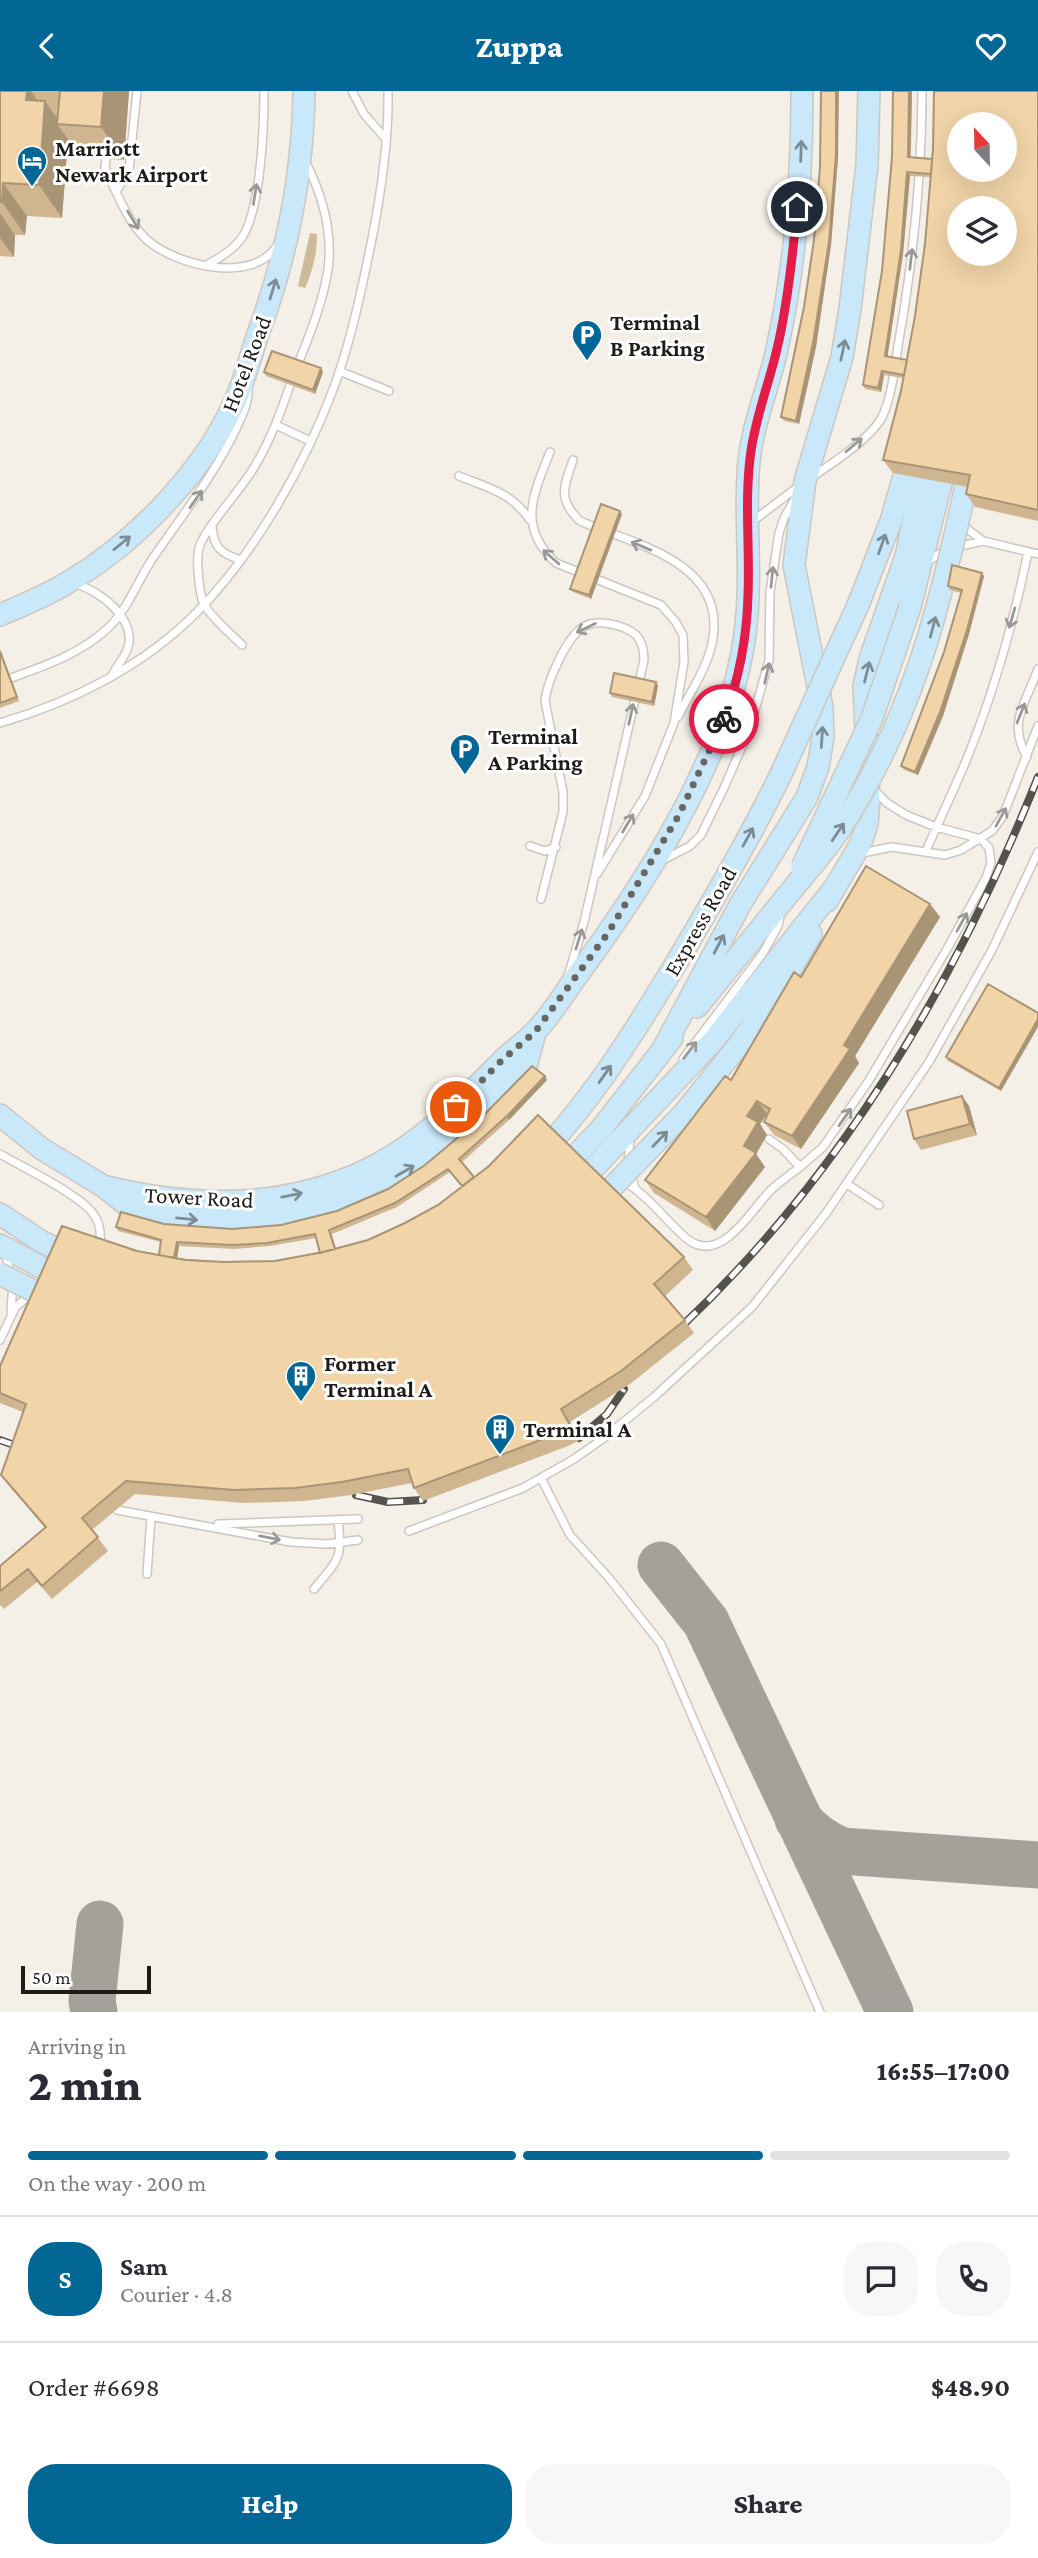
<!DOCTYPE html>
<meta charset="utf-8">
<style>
body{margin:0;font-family:"Crimson Pro",serif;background:#f7f7f7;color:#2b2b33;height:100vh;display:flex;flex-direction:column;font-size:26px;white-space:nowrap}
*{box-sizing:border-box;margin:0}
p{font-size:23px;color:#7c7c81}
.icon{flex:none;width:38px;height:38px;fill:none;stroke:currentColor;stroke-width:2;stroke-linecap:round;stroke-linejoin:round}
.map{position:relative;height:1921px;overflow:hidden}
.details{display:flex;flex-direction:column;background:#fff;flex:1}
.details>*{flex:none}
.needle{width:46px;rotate:338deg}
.fabs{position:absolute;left:947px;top:21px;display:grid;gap:14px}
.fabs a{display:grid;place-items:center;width:70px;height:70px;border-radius:50%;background:#fff;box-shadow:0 7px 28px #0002;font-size:35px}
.scale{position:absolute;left:21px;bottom:18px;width:130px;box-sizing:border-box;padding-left:7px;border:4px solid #1d1c19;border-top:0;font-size:19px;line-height:24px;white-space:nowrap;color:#1d1c19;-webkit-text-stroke:5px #fff;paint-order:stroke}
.pin{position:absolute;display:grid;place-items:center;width:60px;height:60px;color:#fff;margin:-30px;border:4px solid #fff;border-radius:50%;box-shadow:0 2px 7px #0007}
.courier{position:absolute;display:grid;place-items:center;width:70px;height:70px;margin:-35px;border:5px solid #e11d48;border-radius:50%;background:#fff;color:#222;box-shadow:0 2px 9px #0007}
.head em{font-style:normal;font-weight:800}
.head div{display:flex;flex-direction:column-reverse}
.head{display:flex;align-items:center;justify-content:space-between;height:119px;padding:0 28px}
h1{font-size:46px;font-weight:800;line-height:52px}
.bar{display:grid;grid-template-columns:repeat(4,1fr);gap:10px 7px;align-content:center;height:84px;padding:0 28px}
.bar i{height:9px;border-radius:5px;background:#e1e1e2}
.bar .on{background:#026795}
.bar p{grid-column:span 4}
.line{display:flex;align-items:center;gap:18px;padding:0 28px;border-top:2px solid #e1e1e2}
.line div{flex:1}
.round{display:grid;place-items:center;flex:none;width:74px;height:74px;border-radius:28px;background:#f7f7f7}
.cta{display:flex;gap:14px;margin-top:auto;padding:14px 28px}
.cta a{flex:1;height:80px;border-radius:28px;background:#026795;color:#fff;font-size:28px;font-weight:800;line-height:80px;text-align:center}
.cta a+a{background:#f7f7f7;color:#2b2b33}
header{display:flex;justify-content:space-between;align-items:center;height:91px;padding:0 28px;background:#026795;color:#fff;font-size:32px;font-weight:800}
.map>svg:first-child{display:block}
</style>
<header><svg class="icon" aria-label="back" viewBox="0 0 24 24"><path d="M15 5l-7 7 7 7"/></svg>Zuppa<svg class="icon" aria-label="heart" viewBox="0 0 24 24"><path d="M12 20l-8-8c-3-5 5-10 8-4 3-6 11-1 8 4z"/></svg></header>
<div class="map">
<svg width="1038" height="1921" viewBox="0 0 1038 1921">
<rect width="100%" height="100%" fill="#f4efe7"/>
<!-- green -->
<path fill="#ceb998" d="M310,142L317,143C317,163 313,179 305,197L298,195Z"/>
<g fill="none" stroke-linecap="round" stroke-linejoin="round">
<!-- taxiway -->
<path stroke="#a4a19a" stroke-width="47" d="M661,1474L706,1531L890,1921
M798,1728C810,1743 824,1753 842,1760L1038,1774
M94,1921L92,1910L100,1833"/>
<!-- lane casing -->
<g stroke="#ccc7c0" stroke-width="10">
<path id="lane" d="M352,0L364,23L385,47
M106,68L105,77C116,100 127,130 146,148C174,174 254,195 278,153
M116,101L129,79L137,0
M205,175C219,167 234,159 243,145C261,115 264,36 264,0
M339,280L389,300
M276,334L310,350
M550,361C533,404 517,436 556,472L661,514L675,530L683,544L684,571L674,632L645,705L597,783
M573,369C564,396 557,408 580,430C633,453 725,470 713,547C709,575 690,601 678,626
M459,385C488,397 511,401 530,429
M812,386C833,372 868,349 881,328C891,310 895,276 898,255C913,170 922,86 922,0
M753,430L799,395
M212,434C213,456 221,463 241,469
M962,434L983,450L1038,463
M927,471L947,458L983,450
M75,493C100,499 139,530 127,559C124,567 117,575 113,583
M242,554C230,542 214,529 205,515C199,506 196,469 199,457C204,438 241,399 253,378C272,348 283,314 295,280C308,249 327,202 329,168C331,133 321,101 305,70
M0,591C38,577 79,565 109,536C129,517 139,486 155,464C184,422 214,384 236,338C242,324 249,313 248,298
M0,632C72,611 144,575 197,521C255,462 305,374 334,296C351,250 361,201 371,153C381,103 389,51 388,0
M1027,666C1007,631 1026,612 1038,578
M530,755L545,760L556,756
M926,760C938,732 951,705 963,677C992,608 1013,534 1028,461
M862,762L892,756L945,764L961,759L992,740L1003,725L1038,635
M661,770L690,755L701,744L724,697L750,637L769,569L770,501L779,442L784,427L796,406
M541,808L563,721V701L545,610C547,591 567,544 585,535C598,528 625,534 636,544C643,551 644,560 644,569L584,831L568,885
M683,968L763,862L778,835L780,825
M630,1047L628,1072L635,1097
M0,1063C22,1076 81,1104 94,1124C101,1133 101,1145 100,1156
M800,1076L823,1056L868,991L947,858L986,787L991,772L989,757L981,748L936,736L906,724L887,712L873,698
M847,1093L879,1114
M631,1095C652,1109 667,1131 686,1147C720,1176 751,1119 770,1100C779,1091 790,1084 800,1076L783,1058L769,1048
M5,1162L13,1189L11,1222
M0,1249L15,1217L30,1203
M541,1387L570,1444L609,1487L661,1553L820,1921
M117,1419L291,1451L326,1453L358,1449
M218,1433L358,1428
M409,1440L523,1397L574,1368L604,1347L654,1306L752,1216L827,1121L929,971L992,859L1038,761
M147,1483L151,1426
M314,1498C338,1469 343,1468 338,1430"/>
</g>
<!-- secondary casing -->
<g stroke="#ccc7c0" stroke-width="24">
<path id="secondary" d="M858,514L891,430L912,357
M910,516L948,365
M0,524C23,514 46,505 67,492C137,451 209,376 239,301C247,281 252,260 259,240C287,164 303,81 304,0
M827,810L860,754L867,733L869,709L864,595L870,568L906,465L928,362
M697,916L795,795
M738,955L782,893L811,843
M664,956L741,812L807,706L818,676L823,646L822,616L794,474L805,390L842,266L850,218L867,74L869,0
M0,1024L42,1058L103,1095L127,1114L158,1125L212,1130H253L293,1125L357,1104L384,1092L430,1064L478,1022L527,972L535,941
M540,1064C596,1004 639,934 681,864C716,805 751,745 781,683
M558,1083L601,1038L672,947
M103,1095C183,1115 267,1119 346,1088C408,1064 454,1019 500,972C510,961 523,953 534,942C551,925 564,902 579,882C636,805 695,714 726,622C739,584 747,545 748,505C750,457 744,410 750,362C755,325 771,290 778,253C796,170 802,85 802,0
M575,1097L713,950L832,800
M0,1123L42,1151L77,1167
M0,1154L69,1191"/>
</g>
<!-- lane -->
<use href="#lane" stroke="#fff" stroke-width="7"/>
<!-- secondary -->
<use href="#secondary" stroke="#c9e8fa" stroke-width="21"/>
<!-- rail casing -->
<g stroke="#55534e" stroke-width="8">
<path id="rail" d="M685,1232C845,1080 957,889 1038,686
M579,1347L607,1323L624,1298
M0,1349L31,1360
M356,1404L388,1411L423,1409"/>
</g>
<!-- rail -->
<use href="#rail" stroke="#fff" stroke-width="5" stroke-dasharray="16" stroke-linecap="butt"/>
<!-- secondary-bridge casing -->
<g stroke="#ccc7c0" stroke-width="24" stroke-linecap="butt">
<path id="secondary-bridge" d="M781,683L858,514
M802,776L872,627L910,516
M795,795C810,777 825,760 838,741C911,631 939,521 966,394
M595,1114L684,1022L738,955
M0,1183L58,1212"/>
</g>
<!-- secondary-bridge -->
<use href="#secondary-bridge" stroke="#c9e8fa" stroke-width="21"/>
</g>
<!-- wall -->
<path fill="#cfb690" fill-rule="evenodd" d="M0,0H129L124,69L81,66L68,48L62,127L27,125L25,144H15L14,166L0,165Z
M912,0L911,67L932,68L1038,0V430L975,416L966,403L968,396L893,382L883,369L903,287L884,284L881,301L865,298L863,294L882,180L892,66ZM910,85L930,86L925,153L915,225L907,269L887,266L903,163Z
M838,67L831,154L816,256L799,333L784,330L781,326L804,216L814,149Z
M264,281H323L315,303L266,285Z
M620,420L622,423L591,508L573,501L570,498Z
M982,482L984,485L969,543L943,625L918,684L904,679L901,675L944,561L961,502L950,499L948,495Z
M0,559L19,610L0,617Z
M656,591L658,595L654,615L612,606L610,602Z
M930,813L940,826L855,965L859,972L801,1058L774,1044L764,1031L767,1023L760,1033L767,1044L756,1063L765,1076L715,1140L654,1102L645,1089L731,989L801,886Z
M1038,922L1001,1000L948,970L946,966Z
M547,989L509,1029L462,1071L474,1086L684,1166L693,1179L665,1205L685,1229L694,1242L630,1293L570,1331L580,1349L568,1355L423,1410L414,1397L412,1392L351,1404L304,1410L244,1412L135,1403L92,1439L108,1460L52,1508L37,1491L4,1518L0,1514V1475L45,1437L11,1397L1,1384L23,1321L0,1312V1275L137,1160L159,1164L161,1151L118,1140L116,1136L164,1133L232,1138L281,1134L337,1120L388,1098L425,1074ZM450,1081L462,1096L438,1114L405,1132L368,1149L336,1158L332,1143L397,1116ZM316,1147L320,1162L275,1170L224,1171L177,1167L179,1155L234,1158L270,1155Z
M962,1005L969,1015L977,1044L921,1059L914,1048Z"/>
<!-- shaded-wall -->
<path fill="#a99476" d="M27,0H31L44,19L45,10L61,33H57L68,48L62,127L39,94L26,9Z
M104,0H129L124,69L101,36Z
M836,0H839L838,67L831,154L816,256L799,333L796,330Z
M909,0H912L910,70L908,66Z
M907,81L910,85L903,163L887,269L885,265Z
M3,92L27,125L25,144L2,111Z
M0,122L15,144L14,166L0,147Z
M321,277L323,281L315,303L313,299Z
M882,280L884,284L881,301L878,297Z
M620,420L622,423L591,508L589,504Z
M982,482L984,485L969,543L943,625L918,684L915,681Z
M0,559L1,560L19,610L17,606Z
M656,591L658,595L654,615L652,611Z
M930,813L940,826L855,965L859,972L801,1058L792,1045L844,954Z
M1038,928V936L1001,1000L999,997Z
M545,985L547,989L509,1029L507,1025Z
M962,1005L969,1015L977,1044L970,1033Z
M757,1010L767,1023L760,1033L767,1044L756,1063L765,1076L715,1140L706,1126L744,1055L747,1025Z
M177,1151L179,1155L175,1179L173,1176Z
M561,1318L570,1331L580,1349L571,1336Z"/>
<!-- building -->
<path fill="#f1d4a8" stroke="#a99476" stroke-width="2" fill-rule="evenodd" d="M0,0H27L26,9L45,10L39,94L3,92L2,111H0Z
M60,0H104L101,36L57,33Z
M821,0H836V63L829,151L813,252L796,330L781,326L804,216L814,149L820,76Z
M893,0H909L908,66L932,68L931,83L907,81L901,159L885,265L907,269L904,284L882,280L878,297L863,294L882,180L892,66Z
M934,0H1038V419L966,403L970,384L883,369L901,300L915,225L925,153L933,58ZM959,33H1004V79H959ZM959,117H1004V163H959Z
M272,260L321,277L313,299L264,281Z
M601,413L620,420L589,504L570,498Z
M952,474L982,482L967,539L940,621L915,681L901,675L944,561L962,499L948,495Z
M0,561L17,606L0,612Z
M614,582L656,591L652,611L610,602Z
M866,775L930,813L844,954L850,958L792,1045L764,1031L770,1018L757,1010L747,1025L758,1031L744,1055L756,1062L706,1126L645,1089L725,985L731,989L794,881L801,886Z
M988,893L1038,922V928L999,997L946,966Z
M532,975L545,985L507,1025L459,1068L474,1086L462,1095L448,1078L395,1112L329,1139L335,1158L320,1162L315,1143L267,1152L232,1154L177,1151L174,1167L159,1164L161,1149L116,1136L121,1121L164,1133L232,1138L281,1134L337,1120L388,1098L425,1074L481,1027Z
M962,1005L970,1033L914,1048L907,1020Z
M538,1024L684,1166L654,1193L685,1229L621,1280L561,1318L571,1336L559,1342L414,1397L408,1378L342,1391L295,1397L234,1399L126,1390L82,1427L98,1446L42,1495L28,1478L0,1500V1475L46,1436L1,1384L26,1313L0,1302V1275L62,1135L137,1160L186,1169L224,1171L275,1170L323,1161L368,1149L405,1132L438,1114L489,1075Z"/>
<!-- one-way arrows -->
<defs><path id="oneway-shaft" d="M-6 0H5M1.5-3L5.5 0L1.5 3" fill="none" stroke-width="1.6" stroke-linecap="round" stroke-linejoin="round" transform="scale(1.75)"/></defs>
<g stroke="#7c8c95">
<use href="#oneway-shaft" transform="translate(801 60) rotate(-88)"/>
<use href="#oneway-shaft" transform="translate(273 198) rotate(-73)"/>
<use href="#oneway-shaft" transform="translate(843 259) rotate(-78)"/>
<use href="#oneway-shaft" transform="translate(122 452) rotate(-39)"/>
<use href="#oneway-shaft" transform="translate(882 453) rotate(-70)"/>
<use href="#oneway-shaft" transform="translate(933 536) rotate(-75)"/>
<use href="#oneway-shaft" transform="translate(867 581) rotate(-76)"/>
<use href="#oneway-shaft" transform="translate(822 646) rotate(-86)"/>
<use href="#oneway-shaft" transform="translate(838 741) rotate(-56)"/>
<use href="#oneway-shaft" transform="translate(748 746) rotate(-61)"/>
<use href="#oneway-shaft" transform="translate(719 853) rotate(-62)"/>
<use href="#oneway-shaft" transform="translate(605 983) rotate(-55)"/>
<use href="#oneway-shaft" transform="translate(660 1048) rotate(-46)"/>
<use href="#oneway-shaft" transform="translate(405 1080) rotate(-30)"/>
<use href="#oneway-shaft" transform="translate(292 1104) rotate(-11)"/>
<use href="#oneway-shaft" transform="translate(187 1128) rotate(6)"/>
</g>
<g stroke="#999998">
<use href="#oneway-shaft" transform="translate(255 103) rotate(-81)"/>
<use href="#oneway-shaft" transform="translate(133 129) rotate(59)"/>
<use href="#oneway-shaft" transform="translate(911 168) rotate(-83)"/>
<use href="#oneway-shaft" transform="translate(854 354) rotate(-40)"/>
<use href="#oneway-shaft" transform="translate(196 408) rotate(-55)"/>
<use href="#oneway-shaft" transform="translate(641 455) rotate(-157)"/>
<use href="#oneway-shaft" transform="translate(551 466) rotate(-139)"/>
<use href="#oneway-shaft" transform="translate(772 486) rotate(-84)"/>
<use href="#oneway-shaft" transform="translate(1012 527) rotate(106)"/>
<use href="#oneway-shaft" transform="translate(586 537) rotate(154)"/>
<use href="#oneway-shaft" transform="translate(767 582) rotate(-77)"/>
<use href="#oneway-shaft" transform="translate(1021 622) rotate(-68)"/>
<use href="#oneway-shaft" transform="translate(631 623) rotate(-78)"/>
<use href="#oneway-shaft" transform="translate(1001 726) rotate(-61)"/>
<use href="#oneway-shaft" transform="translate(628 732) rotate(-59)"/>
<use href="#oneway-shaft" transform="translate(962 831) rotate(-61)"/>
<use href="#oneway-shaft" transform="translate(579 848) rotate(-73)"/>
<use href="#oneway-shaft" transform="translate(690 959) rotate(-53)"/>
<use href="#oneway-shaft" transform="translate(845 1026) rotate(-55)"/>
<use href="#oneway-shaft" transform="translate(270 1447) rotate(11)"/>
</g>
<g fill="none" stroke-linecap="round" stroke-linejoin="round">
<!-- done -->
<path stroke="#686661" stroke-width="7" stroke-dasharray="0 12.6" d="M456,1016L502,969L535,941L608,842L679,724L724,628"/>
<!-- route -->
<path stroke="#e11d48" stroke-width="9" d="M724,628C739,588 747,546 748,504C750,456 744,408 751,360C756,325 769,292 777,258C788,212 793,163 797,116"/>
</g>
<!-- icons -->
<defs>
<g id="hotel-pin" transform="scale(1.575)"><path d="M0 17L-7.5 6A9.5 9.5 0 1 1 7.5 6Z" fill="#026795" stroke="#fff"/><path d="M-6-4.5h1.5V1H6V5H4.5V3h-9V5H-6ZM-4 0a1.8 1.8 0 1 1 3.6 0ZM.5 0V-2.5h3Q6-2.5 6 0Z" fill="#fff"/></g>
<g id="parking-pin" transform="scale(1.575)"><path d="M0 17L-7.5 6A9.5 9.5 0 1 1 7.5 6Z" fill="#026795" stroke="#fff"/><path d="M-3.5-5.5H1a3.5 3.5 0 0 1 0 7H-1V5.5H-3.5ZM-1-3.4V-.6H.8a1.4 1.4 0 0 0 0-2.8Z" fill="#fff"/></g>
<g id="building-pin" transform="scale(1.575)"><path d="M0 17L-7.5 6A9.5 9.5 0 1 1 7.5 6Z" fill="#026795" stroke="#fff"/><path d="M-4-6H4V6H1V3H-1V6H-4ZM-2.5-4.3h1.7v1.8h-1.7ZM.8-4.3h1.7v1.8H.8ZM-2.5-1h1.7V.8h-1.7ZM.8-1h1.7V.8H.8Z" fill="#fff"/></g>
</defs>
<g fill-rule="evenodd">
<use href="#hotel-pin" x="32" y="70"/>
<use href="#parking-pin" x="587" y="244"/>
<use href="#parking-pin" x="465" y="658"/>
<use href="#building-pin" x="301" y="1285"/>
<use href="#building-pin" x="500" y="1338"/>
</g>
<g text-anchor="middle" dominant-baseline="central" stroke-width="6" stroke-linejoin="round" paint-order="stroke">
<!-- poi labels -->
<g font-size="23" font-weight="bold" fill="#1d1c19" stroke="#fff" text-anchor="start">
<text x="55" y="57">Marriott<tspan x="55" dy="26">Newark Airport</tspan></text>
<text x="610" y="231">Terminal<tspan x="610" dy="26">B Parking</tspan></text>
<text x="488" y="645">Terminal<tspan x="488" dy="26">A Parking</tspan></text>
<text x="324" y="1272">Former<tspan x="324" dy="26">Terminal A</tspan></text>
<text x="523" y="1338">Terminal A</text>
</g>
<!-- street labels -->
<g font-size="23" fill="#1d1c19" stroke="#fff">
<text transform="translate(246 273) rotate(-69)">Hotel Road</text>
<text transform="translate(700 830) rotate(-60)">Express Road</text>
<text transform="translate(199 1106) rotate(3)">Tower Road</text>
</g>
</g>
</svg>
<div class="fabs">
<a><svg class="needle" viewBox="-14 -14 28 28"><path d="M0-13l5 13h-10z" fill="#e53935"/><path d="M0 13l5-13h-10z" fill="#7c7c81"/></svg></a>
<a><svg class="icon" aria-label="layers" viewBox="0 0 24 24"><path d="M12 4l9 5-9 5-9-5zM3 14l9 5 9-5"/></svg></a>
</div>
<div class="scale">50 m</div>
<div class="pin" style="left:456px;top:1016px;background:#ea580c"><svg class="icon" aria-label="bag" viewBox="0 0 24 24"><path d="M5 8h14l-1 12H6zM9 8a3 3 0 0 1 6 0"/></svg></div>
<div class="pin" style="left:797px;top:116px;background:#1f2937"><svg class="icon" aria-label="home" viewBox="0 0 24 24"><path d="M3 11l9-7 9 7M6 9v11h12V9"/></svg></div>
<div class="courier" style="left:724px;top:628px"><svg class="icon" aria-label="bike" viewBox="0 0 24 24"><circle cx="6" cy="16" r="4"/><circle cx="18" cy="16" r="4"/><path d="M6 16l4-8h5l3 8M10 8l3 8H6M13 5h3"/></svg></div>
</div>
<section class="details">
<div class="head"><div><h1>2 min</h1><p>Arriving in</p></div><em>16:55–17:00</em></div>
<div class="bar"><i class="on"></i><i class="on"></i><i class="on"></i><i></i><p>On the way · 200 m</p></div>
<div class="line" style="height:126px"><b class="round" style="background:#026795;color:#fff">S</b><div><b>Sam</b><p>Courier · 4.8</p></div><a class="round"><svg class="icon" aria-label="chat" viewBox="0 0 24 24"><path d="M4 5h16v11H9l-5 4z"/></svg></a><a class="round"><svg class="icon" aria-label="phone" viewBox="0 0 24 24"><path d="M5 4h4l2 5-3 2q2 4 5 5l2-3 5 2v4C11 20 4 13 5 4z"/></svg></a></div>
<div class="line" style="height:91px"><div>Order #6698</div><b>$48.90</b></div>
<div class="cta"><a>Help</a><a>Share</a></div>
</section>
